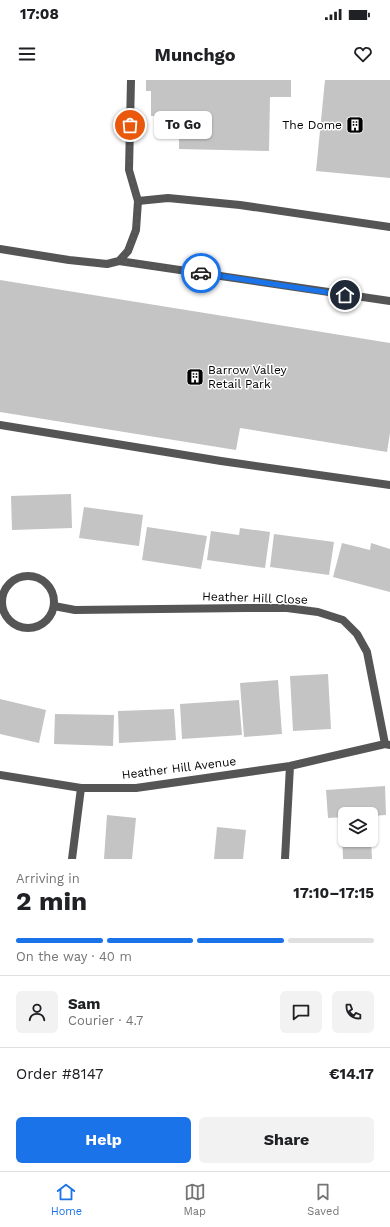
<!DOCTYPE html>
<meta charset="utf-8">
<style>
body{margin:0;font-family:"Work Sans",sans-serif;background:#f2f2f2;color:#202124;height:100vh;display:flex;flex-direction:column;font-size:15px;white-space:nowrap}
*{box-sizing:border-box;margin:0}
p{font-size:13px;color:#757577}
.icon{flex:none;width:22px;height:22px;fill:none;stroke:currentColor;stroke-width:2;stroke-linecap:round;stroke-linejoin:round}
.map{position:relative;height:779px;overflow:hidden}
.panel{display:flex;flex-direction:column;background:#fff;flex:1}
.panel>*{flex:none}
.fabs{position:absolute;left:338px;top:727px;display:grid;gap:8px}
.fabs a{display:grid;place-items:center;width:40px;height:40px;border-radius:6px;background:#fff;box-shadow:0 1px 3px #0004;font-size:20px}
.pin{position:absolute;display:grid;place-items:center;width:34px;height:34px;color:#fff;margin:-17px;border:2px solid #fff;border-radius:50%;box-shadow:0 1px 4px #0007}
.courier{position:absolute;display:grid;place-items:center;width:40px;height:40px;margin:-20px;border:3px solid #1a73e8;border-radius:50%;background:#fff;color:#222;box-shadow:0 1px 5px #0007}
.bubble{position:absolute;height:28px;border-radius:6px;background:#fff;box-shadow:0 1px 3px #0004;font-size:13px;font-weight:700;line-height:28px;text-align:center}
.headline em{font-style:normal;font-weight:700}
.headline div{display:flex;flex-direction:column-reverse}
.headline{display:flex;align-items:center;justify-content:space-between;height:68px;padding:0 16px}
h1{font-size:26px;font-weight:700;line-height:30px}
.bar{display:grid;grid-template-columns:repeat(4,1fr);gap:6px 4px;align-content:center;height:48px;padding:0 16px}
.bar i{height:5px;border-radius:3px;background:#e0e0e0}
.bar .selected{background:#1a73e8}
.bar p{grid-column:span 4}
.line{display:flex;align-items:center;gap:10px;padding:0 16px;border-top:1px solid #e0e0e0}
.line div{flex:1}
.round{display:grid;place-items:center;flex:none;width:42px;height:42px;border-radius:6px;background:#f2f2f2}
.button{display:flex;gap:8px;margin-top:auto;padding:8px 16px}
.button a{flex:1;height:46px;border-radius:6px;background:#1a73e8;color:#fff;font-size:16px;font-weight:700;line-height:46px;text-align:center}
.button a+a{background:#f2f2f2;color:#202124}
.status{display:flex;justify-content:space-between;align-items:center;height:28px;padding:0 20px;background:#fff;direction:ltr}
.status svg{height:11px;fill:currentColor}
header{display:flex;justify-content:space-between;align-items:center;height:52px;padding:0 16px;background:#fff;font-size:18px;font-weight:700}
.tab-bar{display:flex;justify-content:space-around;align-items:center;height:56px;border-top:1px solid #e0e0e0;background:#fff;font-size:11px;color:#757577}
.tab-bar a{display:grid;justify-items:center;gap:2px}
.tab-bar .selected{color:#1a73e8}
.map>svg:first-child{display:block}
</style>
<div class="status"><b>17:08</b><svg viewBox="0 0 49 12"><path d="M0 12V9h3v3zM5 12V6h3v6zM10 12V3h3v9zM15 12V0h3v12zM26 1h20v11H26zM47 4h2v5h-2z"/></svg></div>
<header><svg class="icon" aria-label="menu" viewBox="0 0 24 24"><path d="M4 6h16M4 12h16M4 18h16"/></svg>Munchgo<svg class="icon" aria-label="heart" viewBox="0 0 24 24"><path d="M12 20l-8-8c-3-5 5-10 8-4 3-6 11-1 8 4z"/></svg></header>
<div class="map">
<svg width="390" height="779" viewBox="0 0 390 779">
<rect width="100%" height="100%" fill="#fff"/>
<!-- building -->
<path fill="#c4c4c4" d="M146,0H291V17H270L269,71L179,69V36H151V11H146Z
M325,0H390V98L316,91Z
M0,200L390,263V353L387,372L240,348L236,370L0,332Z
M71,414L72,448L12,450L11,416Z
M84,427L143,435L139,466L79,458Z
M147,447L207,456L201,489L142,480Z
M240,448L270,452L265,488L207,480L211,451L239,455Z
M274,454L334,462L329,495L270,487Z
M342,463L370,470L371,463L390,469V512L333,497Z
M328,594L331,649L293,651L290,596Z
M278,600L282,654L244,657L240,603Z
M0,619L46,630L39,663L0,654Z
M239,620L242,655L182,659L180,624Z
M174,629L176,660L119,663L118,631Z
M55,634L114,635L113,666L54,664Z
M385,706L386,735L371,736V734H345V737L328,738L326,710Z
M107,735L136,738L132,779H104Z
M217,747L246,750L243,779H214Z
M342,753H345V760H371L372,779H343Z"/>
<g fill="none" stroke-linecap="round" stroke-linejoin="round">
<!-- lane -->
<path stroke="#555" stroke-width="8" d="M0,169L69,180L107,184L119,181L128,171L136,150L138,121L129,90L131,0
M119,181L390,221
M0,345L221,381L390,405"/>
<!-- street -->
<path stroke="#555" stroke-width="8" d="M138,121L168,118L240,125L390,147
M2 522a26 26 0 1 1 52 0a26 26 0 1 1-52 0Z
M54,526L75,530L246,528H287L318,532L343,540L357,554L367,572L385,664
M0,695L81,708H136L290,686L385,664L390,665
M72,779L81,708
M285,779L290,686"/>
</g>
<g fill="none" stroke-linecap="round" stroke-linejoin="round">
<!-- done -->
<path stroke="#595959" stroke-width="4" stroke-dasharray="0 7.2" d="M130,45L129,90L138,121L136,150L128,172L118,181L201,193"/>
<!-- route -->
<path stroke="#1a73e8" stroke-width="5" d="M201,193L345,215"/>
</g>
<!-- icons -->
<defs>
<g id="building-square" transform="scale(0.9)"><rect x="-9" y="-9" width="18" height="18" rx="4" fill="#000" stroke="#fff"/><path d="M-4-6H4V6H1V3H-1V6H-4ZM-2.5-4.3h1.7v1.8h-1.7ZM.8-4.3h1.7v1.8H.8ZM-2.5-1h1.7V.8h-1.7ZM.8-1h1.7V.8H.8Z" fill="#fff"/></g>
</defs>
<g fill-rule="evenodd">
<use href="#building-square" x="355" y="45"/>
<use href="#building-square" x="195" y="297"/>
</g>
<g text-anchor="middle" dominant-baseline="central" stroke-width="3" stroke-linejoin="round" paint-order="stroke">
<!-- poi labels -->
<g font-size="12" fill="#000" stroke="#fff" text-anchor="end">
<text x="342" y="45">The Dome</text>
<text x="208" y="290" text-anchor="start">Barrow Valley<tspan x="208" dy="14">Retail Park</tspan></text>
</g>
<!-- street labels -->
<g font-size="12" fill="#000" stroke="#fff">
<text transform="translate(255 518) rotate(2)">Heather Hill Close</text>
<text transform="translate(179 688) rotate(-7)">Heather Hill Avenue</text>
</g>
</g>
</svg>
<div class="fabs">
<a><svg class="icon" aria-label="layers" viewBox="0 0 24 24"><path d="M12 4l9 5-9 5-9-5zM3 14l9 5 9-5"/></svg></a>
</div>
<div class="pin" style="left:130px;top:45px;background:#ea580c"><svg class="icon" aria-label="bag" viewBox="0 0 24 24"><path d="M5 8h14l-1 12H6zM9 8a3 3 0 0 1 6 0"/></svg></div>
<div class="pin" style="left:345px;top:215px;background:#1f2937"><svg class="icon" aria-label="home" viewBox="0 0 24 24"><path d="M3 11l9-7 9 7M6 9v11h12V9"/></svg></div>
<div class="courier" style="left:201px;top:193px"><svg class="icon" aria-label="car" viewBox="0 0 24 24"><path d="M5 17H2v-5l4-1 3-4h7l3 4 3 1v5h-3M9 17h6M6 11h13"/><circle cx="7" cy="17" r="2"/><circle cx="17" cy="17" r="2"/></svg></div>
<div class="bubble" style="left:154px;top:31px;width:58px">To Go</div>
</div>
<section class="panel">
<div class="headline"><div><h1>2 min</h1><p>Arriving in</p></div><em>17:10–17:15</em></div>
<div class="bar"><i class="selected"></i><i class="selected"></i><i class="selected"></i><i></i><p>On the way · 40 m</p></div>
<div class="line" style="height:72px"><a class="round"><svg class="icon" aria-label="person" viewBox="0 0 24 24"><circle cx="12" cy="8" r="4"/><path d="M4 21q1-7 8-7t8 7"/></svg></a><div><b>Sam</b><p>Courier · 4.7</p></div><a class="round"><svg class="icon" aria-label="chat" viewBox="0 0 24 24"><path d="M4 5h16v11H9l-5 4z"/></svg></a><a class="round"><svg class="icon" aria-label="phone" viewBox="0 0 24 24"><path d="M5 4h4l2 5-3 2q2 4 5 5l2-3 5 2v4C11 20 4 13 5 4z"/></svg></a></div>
<div class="line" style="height:52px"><div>Order #8147</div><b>€14.17</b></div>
<div class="button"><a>Help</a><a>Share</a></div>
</section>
<nav class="tab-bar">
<a class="selected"><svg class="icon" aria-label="home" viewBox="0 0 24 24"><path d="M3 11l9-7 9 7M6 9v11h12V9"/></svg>Home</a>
<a><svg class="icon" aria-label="map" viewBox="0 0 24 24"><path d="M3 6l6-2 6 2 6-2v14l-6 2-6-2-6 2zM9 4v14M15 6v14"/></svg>Map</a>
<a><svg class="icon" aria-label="saved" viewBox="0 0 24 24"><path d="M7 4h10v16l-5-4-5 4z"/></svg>Saved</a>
</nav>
